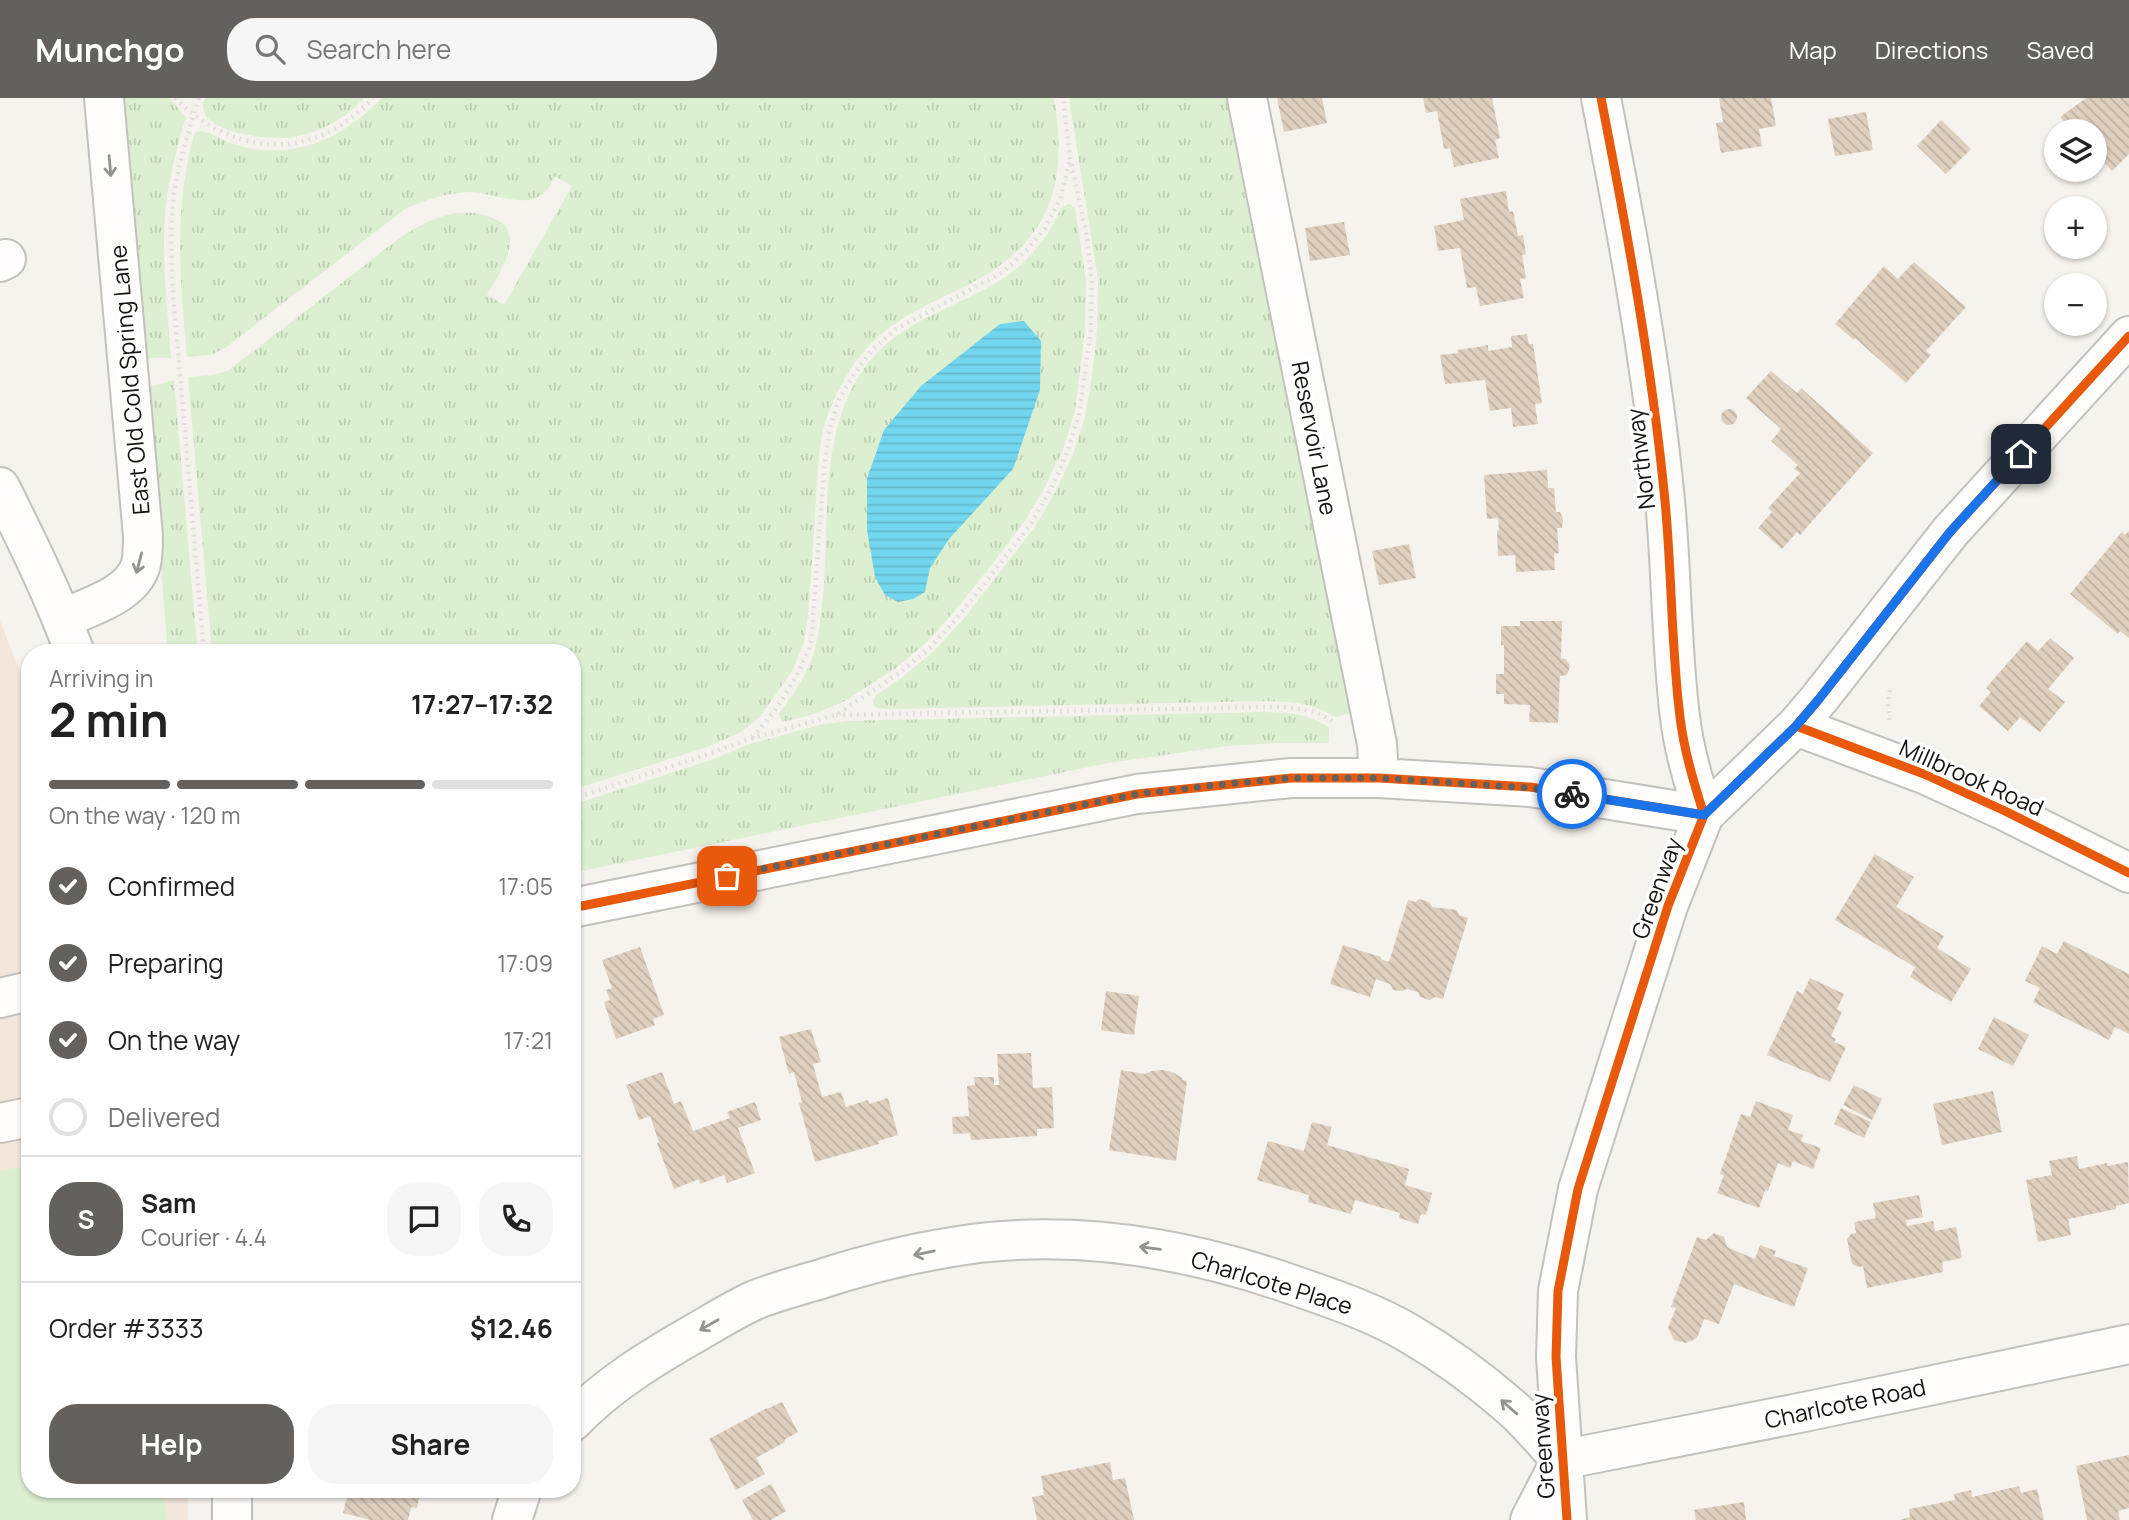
<!DOCTYPE html>
<meta charset="utf-8">
<style>
body{margin:0;font-family:Manrope,sans-serif;background:#f6f6f6;color:#222;height:100vh;display:flex;flex-direction:column;font-size:26px;white-space:nowrap}
*{box-sizing:border-box;margin:0}
p{font-size:23px;color:#767676}
.icon{flex:none;width:38px;height:38px;fill:none;stroke:currentColor;stroke-width:2;stroke-linecap:round;stroke-linejoin:round}
.map{position:relative;flex:1;overflow:hidden}
.details{position:absolute;left:21px;top:546px;width:560px;height:854px;display:flex;flex-direction:column;background:#fff;border-radius:28px;box-shadow:0 2px 5px #0004}
.details>*{flex:none}
.controls{position:absolute;left:2044px;top:21px;display:grid;gap:14px}
.controls a{display:grid;place-items:center;width:63px;height:63px;border-radius:50%;background:#fff;box-shadow:0 2px 5px #0004;font-size:35px}
.pin{position:absolute;display:grid;place-items:center;width:60px;height:60px;color:#fff;margin:-30px;border-radius:14px;box-shadow:0 4px 10px #0006}
.courier{position:absolute;display:grid;place-items:center;width:70px;height:70px;margin:-35px;border:5px solid #1a73e8;border-radius:50%;background:#fff;color:#222;box-shadow:0 2px 9px #0007}
.overview em{font-style:normal;font-weight:700}
.overview div{display:flex;flex-direction:column-reverse}
.overview{display:flex;align-items:center;justify-content:space-between;height:119px;padding:0 28px}
h1{font-size:46px;font-weight:700;line-height:52px}
.bar{display:grid;grid-template-columns:repeat(4,1fr);gap:10px 7px;align-content:center;height:84px;padding:0 28px}
.bar i{height:9px;border-radius:5px;background:#e0e0e0}
.bar .current{background:#64605d}
.bar p{grid-column:span 4}
.line{display:flex;align-items:center;gap:18px;padding:0 28px;border-top:2px solid #e0e0e0}
.line div{flex:1}
.round{display:grid;place-items:center;flex:none;width:74px;height:74px;border-radius:28px;background:#f6f6f6}
ol{padding:0 28px;list-style:none}
li{display:flex;align-items:center;gap:21px;height:77px}
li p{margin-inline-start:auto}
li .icon{padding:7px;border-radius:50%;background:#64605d;color:#fff;stroke-width:4}
li:last-child{color:#767676}
li i{width:38px;height:38px;border:4px solid #e0e0e0;border-radius:50%}
.primary-button{display:flex;gap:14px;margin-top:auto;padding:14px 28px}
.primary-button a{flex:1;height:80px;border-radius:28px;background:#64605d;color:#fff;font-size:28px;font-weight:700;line-height:80px;text-align:center}
.primary-button a+a{background:#f6f6f6;color:#222}
header{display:flex;align-items:center;gap:42px;box-sizing:border-box;height:98px;padding:0 35px;background:#64605d;color:#fff}
header strong{font-size:33px}
nav{display:flex;gap:38px;margin-inline-start:auto;font-size:24px}
.search{width:490px;height:63px;background:#f6f6f6;display:flex;align-items:center;gap:18px;box-sizing:border-box;padding:0 24px;border-radius:28px;color:#767676;font-size:26px}
.map>svg:first-child{display:block}
</style>
<header>
<strong>Munchgo</strong>
<div class="search"><svg class="icon" aria-label="search" viewBox="0 0 24 24"><circle cx="10" cy="10" r="6"/><path d="M15 15l6 6"/></svg>Search here</div>
<nav><a>Map</a><a>Directions</a><a>Saved</a></nav>
</header>
<div class="map">
<svg width="2129" height="1422" viewBox="0 0 2129 1422">
<defs>
<pattern id="grass-tufts" width="24" height="20" patternUnits="userSpaceOnUse" patternTransform="scale(1.75)"><rect width="24" height="20" fill="#dcf0d1"/><path d="M3 7l-1-3M5 7V3M7 7l1-3M15 17l-1-3M17 17v-4M19 17l1-3" fill="none" stroke="#bccdb2"/></pattern>
<pattern id="water-rules" width="6" height="5" patternUnits="userSpaceOnUse" patternTransform="scale(1.75)"><rect width="6" height="5" fill="#72d7ee"/><path d="M0 2.5h6" fill="none" stroke="#62b8cb"/></pattern>
<pattern id="building-back-hatch" width="6" height="6" patternUnits="userSpaceOnUse" patternTransform="scale(1.75)"><rect width="6" height="6" fill="#dfcfbe"/><path d="M-1 5l2 2M0 0l6 6M5-1l2 2" fill="none" stroke="#beb1a2"/></pattern>
</defs>
<rect width="100%" height="100%" fill="#f6f2ed"/>
<!-- education -->
<path fill="#f3e7dc" d="M0,523L30,599V1391H188V1422H0Z"/>
<!-- grass -->
<path fill="url(#grass-tufts)" d="M120,0H169L186,19C174,58 164,100 164,141C164,181 168,221 171,260H143Z
M205,0H364C346,20 321,34 294,39C272,43 189,35 205,0Z
M382,0H1054C1069,89 1049,146 966,188C919,211 877,227 849,274C838,292 828,312 823,332C818,354 818,378 816,400C814,439 811,478 808,517L804,544L792,573L759,620L741,634L707,649L572,692V555H212L188,279L212,277L229,272C270,240 311,209 352,177C380,156 407,130 440,119C458,113 481,113 497,122C527,137 497,179 487,197L504,207L572,88L555,78C553,83 550,88 547,92C529,114 493,94 469,94C445,95 426,102 405,111L225,250L211,257L187,259C180,183 173,108 195,34C206,30 219,41 230,45C290,65 340,43 382,0Z
M1069,0H1235L1360,613L1335,619C1311,604 1292,604 1265,603L889,611L877,610L873,607V602L876,597L900,581L934,553L966,518L1034,430L1056,393L1073,356L1085,319L1092,277L1097,234L1098,182Z
M1070,106L1075,110L1086,182L1085,231L1075,313L1063,351L1046,387L1026,421L993,465L958,509L927,544L896,570L843,604L814,616L783,624L779,616C794,596 811,572 816,546C838,453 805,331 877,255C911,219 963,207 1004,180C1022,168 1040,149 1051,130C1055,124 1057,117 1061,111C1065,107 1065,107 1070,106Z
M174,282L197,547L198,555H168L146,290Z
M1265,614C1291,615 1305,615 1329,629V645H1275L1228,648L1108,665L572,775V707L711,662L750,646L819,627L847,623L885,622Z"/>
<!-- pitch -->
<path fill="#dcf0d1" d="M30,1067V1391H162L168,1422H0V1073Z"/>
<!-- water -->
<path fill="url(#water-rules)" d="M1024,223L1041,243L1040,292L1013,371L949,441L930,470L925,494L913,501L898,504L885,497L875,479L867,432V381L884,332L921,288L1000,226Z"/>
<!-- building -->
<path fill="url(#building-back-hatch)" d="M1277,0H1322L1327,25L1284,34Z
M1423,0H1492L1500,40L1495,42L1499,60L1454,69L1450,50L1444,51L1437,13L1426,15Z
M1719,0H1771L1776,28L1759,31L1762,48L1721,55L1716,25L1723,24Z
M2086,0H2129V56L2112,73L2095,55V33H2073L2060,19Z
M1866,14L1873,52L1835,58L1828,21Z
M1941,22L1971,51L1946,76L1917,48Z
M1506,93L1509,114L1513,113L1518,138L1523,137L1526,156L1522,157L1526,180L1520,181L1524,200L1480,208L1476,189L1467,190L1460,150L1438,153L1434,128L1464,122L1460,101Z
M1344,124L1350,157L1310,163L1305,130Z
M1914,164L1966,209L1926,253L1931,257L1906,285L1855,240L1854,242L1835,226L1884,168L1898,181Z
M1527,236L1529,246H1533L1542,305L1535,306L1538,326L1513,329L1511,310L1490,313L1485,282L1445,286L1440,257L1458,255L1457,252L1478,249L1488,247V253L1512,249L1511,238Z
M1771,273L1797,295L1801,290L1873,355L1800,437L1797,434L1782,451L1758,430L1772,414L1768,410L1800,375L1794,371L1798,367L1771,343L1781,331L1746,300Z
M1721 319a8 8 0 1 1 16 0a8 8 0 1 1-16 0Z
M1547,372L1548,390H1554L1556,414H1560L1563,421L1562,430H1557L1559,455L1554,456L1555,472L1516,474L1515,457L1498,458L1497,433L1499,432L1498,420L1487,421L1484,377Z
M2129,433V540L2120,533L2118,536L2070,496L2122,434L2125,437Z
M1409,446L1416,480L1379,487L1372,453Z
M1520,523H1562L1561,560L1566,561L1570,568L1567,577L1560,578L1558,625L1529,624L1530,607L1504,606V596H1496V576H1504V547H1501V528H1520Z
M2050,540L2074,560L2048,591L2065,604L2040,634L2020,619L2008,633L1979,608L1991,594L1986,590L2027,543L2038,553Z
M1875,756L1914,779L1896,809L1944,838L1937,850L1971,871L1951,904L1910,879L1915,869L1835,822Z
M1419,801L1429,804L1432,809L1457,812L1459,817L1468,820L1443,901L1435,899L1430,902L1420,899L1418,894L1407,891L1402,893L1393,892L1390,886L1376,881L1370,899L1330,886L1343,847L1381,859V861L1389,864L1408,802L1415,804Z
M2064,843L2129,876V936L2115,929L2109,942L2033,904L2040,890L2025,883L2042,848L2057,856Z
M640,849L664,917L653,921L655,927L616,941L604,904L610,902L606,892L612,890L602,862Z
M1810,880L1844,896L1837,911L1842,914L1831,938L1836,941L1834,944L1846,949L1830,984L1767,957L1797,893L1803,896Z
M1106,893L1139,898L1134,937L1101,932Z
M1994,919L2029,937L2013,968L1978,951Z
M811,931L821,964L813,966L822,999L841,994L846,1009L868,1002L869,1006L888,1000L898,1037L878,1043L879,1046L815,1064L799,1005L802,1004L794,974L789,976L779,939Z
M1031,955L1033,990L1052,989L1054,1030L1037,1031V1038L971,1042L970,1035L953,1036L952,1019L969,1018L967,988L975,987L974,979H994V987H999L997,956Z
M1121,972L1145,976L1152,973L1164,972L1174,975L1182,980V982L1187,983L1176,1063L1109,1052Z
M662,974L674,1006L681,1003L693,1033L730,1020L727,1014L755,1004L761,1022L738,1030L755,1075L727,1085L724,1077L700,1086L699,1081L674,1091L657,1045L659,1044L650,1018L639,1022L626,987Z
M1854,987L1882,1001L1872,1022L1843,1007Z
M1993,993L2002,1034L1942,1047L1933,1006Z
M1756,1003L1793,1017L1788,1032L1803,1037L1801,1043L1821,1050L1813,1071L1793,1063L1790,1070L1778,1065L1768,1093L1765,1092L1759,1110L1717,1095L1724,1077L1720,1076L1741,1016L1750,1019Z
M1841,1010L1871,1024L1864,1040L1834,1026Z
M1312,1024L1332,1029L1327,1047L1409,1071L1405,1087L1432,1095L1426,1117L1421,1116L1418,1126L1399,1120L1400,1115L1355,1102L1351,1116L1308,1104L1309,1097L1257,1082L1268,1043L1304,1053Z
M2077,1058L2079,1071L2107,1065V1068L2128,1064L2129,1105L2116,1108V1111L2068,1121L2071,1137L2038,1144L2026,1082L2052,1077L2049,1063Z
M1919,1097L1923,1119L1906,1122L1907,1128L1933,1123L1935,1133L1956,1129L1962,1160L1942,1164L1943,1174L1867,1190L1863,1168L1858,1169L1852,1166L1847,1141L1851,1136L1856,1135L1854,1124L1876,1120L1873,1105Z
M1714,1135L1724,1139L1727,1149L1755,1161L1760,1147L1776,1153L1774,1158L1808,1170L1794,1209L1734,1186L1719,1226L1704,1221L1697,1240L1686,1245L1674,1242L1668,1230L1676,1210L1671,1209L1697,1139L1706,1142Z
M782,1304L798,1334L784,1342L785,1344L756,1360L765,1376L736,1392L709,1341L767,1310V1311Z
M2129,1357V1410L2118,1413L2120,1422H2087L2076,1368Z
M1110,1364L1113,1382L1125,1380L1134,1422H1037L1032,1399L1044,1397L1041,1378Z
M771,1386L786,1413L771,1422H753L742,1402Z
M2019,1388L2021,1395L2037,1391L2044,1422H1899L1910,1419L1909,1411L1955,1402L1954,1396L1971,1392L1972,1399Z
M349,1391H415V1393L420,1395L417,1410L411,1409L408,1422H371L343,1415Z
M1744,1404L1746,1422H1696L1694,1412Z"/>
<g fill="none" stroke-linecap="round" stroke-linejoin="round">
<!-- minor casing -->
<g stroke="#c4c1bd" stroke-width="42">
<path id="minor" d="M1247,0L1377,646L1379,680
M1601,0C1627,133 1652,268 1665,403C1672,475 1671,548 1680,619C1684,653 1694,685 1704,717
M0,164L6,161
M62,521C88,509 133,497 141,466C143,457 143,447 143,438L104,0
M1796,628L1924,676L2005,713L2129,775
M572,810L1137,696L1291,680H1379L1530,689L1704,717
M0,900L30,893
M0,1025L30,1019
M572,1324C607,1287 653,1259 697,1234C716,1223 735,1211 755,1202C775,1194 797,1188 818,1182C869,1165 925,1152 979,1145C1085,1133 1193,1152 1293,1187C1333,1201 1373,1214 1410,1236C1446,1257 1481,1283 1512,1310C1530,1326 1545,1345 1561,1362L1530,1422
M1561,1362L1804,1314L2129,1246
M512,1422L522,1391
M1567,1422L1556,1259L1558,1193L1578,1091L1668,808L1704,717L1796,628L1819,601L1950,434L2129,238"/>
</g>
<!-- major casing -->
<g stroke="#c4c1bd" stroke-width="42">
<path id="major" d="M0,389C27,443 54,498 75,555
M232,1391V1422"/>
</g>
<!-- path -->
<path stroke="#e0dede" stroke-width="4.5" stroke-dasharray="2 5" stroke-linecap="butt" d="M175,0C235,60 314,64 373,0
M199,0C189,31 179,63 174,96C170,125 172,155 172,184L204,555
M836,617L1272,609C1294,609 1317,611 1335,625
M1889,622L1888,607L1890,590
M752,639C779,612 796,581 811,547L824,372L829,334L838,303L854,276L872,252L896,231L1003,174L1027,152L1045,130L1060,101L1070,62
M572,701L711,655L752,640L836,617L899,575L931,549L962,514L1031,426L1051,391L1068,352L1079,316L1091,232L1092,185L1087,139L1070,59L1063,0"/>
<!-- minor -->
<use href="#minor" stroke="#fefdfc" stroke-width="38"/>
<!-- major -->
<use href="#major" stroke="#fefdfc" stroke-width="38"/>
<!-- cycleway casing -->
<g stroke="#fff" stroke-width="13">
<path id="cycleway" d="M1601,0C1627,133 1652,268 1665,403C1672,475 1671,548 1680,619C1684,653 1694,685 1704,717
M1796,628L1924,676L2005,713L2129,775
M572,810L1137,696L1291,680H1379L1530,689L1704,717
M1567,1422L1556,1259L1558,1193L1578,1091L1668,808L1704,717L1796,628L1819,601L1950,434L2129,238"/>
</g>
<!-- cycleway -->
<use href="#cycleway" stroke="#e8590c" stroke-width="9"/>
</g>
<!-- one-way arrows -->
<defs><path id="oneway-shaft" d="M-6 0H5M1.5-3L5.5 0L1.5 3" fill="none" stroke-width="1.6" stroke-linecap="round" stroke-linejoin="round" transform="scale(1.75)"/></defs>
<g stroke="#959391">
<use href="#oneway-shaft" transform="translate(110 68) rotate(85)"/>
<use href="#oneway-shaft" transform="translate(139 465) rotate(105)"/>
<use href="#oneway-shaft" transform="translate(1150 1150) rotate(-173)"/>
<use href="#oneway-shaft" transform="translate(924 1155) rotate(168)"/>
<use href="#oneway-shaft" transform="translate(709 1227) rotate(150)"/>
<use href="#oneway-shaft" transform="translate(1509 1309) rotate(-139)"/>
</g>
<g fill="none" stroke-linecap="round" stroke-linejoin="round">
<!-- done -->
<path stroke="#64605d" stroke-width="7" stroke-dasharray="0 12.6" d="M727,778L1137,696L1235,685L1291,680H1379L1530,690L1572,696"/>
<!-- route -->
<path stroke="#1a73e8" stroke-width="9" d="M1572,696L1704,717L1796,628L1819,601L1950,434L2021,356"/>
</g>
<g text-anchor="middle" dominant-baseline="central" stroke-width="7" stroke-linejoin="round" paint-order="stroke">
<!-- street labels -->
<g font-size="23" fill="#15120f" stroke="#fff">
<text transform="translate(129 282) rotate(-95)">East Old Cold Spring Lane</text>
<text transform="translate(1315 340) rotate(79)">Reservoir Lane</text>
<text transform="translate(1640 361) rotate(-97)">Northway</text>
<text transform="translate(1972 679) rotate(24)">Millbrook Road</text>
<text transform="translate(1656 790) rotate(-70)">Greenway</text>
<text transform="translate(1272 1184) rotate(17)">Charlcote Place</text>
<text transform="translate(1845 1305) rotate(-12)">Charlcote Road</text>
<text transform="translate(1542 1348) rotate(-94)">Greenway</text>
</g>
</g>
</svg>
<div class="controls">
<a><svg class="icon" aria-label="layers" viewBox="0 0 24 24"><path d="M12 4l9 5-9 5-9-5zM3 14l9 5 9-5"/></svg></a>
<a>+</a>
<a>−</a>
</div>
<div class="pin" style="left:727px;top:778px;background:#ea580c"><svg class="icon" aria-label="bag" viewBox="0 0 24 24"><path d="M5 8h14l-1 12H6zM9 8a3 3 0 0 1 6 0"/></svg></div>
<div class="pin" style="left:2021px;top:356px;background:#1f2937"><svg class="icon" aria-label="home" viewBox="0 0 24 24"><path d="M3 11l9-7 9 7M6 9v11h12V9"/></svg></div>
<div class="courier" style="left:1572px;top:696px"><svg class="icon" aria-label="bike" viewBox="0 0 24 24"><circle cx="6" cy="16" r="4"/><circle cx="18" cy="16" r="4"/><path d="M6 16l4-8h5l3 8M10 8l3 8H6M13 5h3"/></svg></div>
<section class="details">
<div class="overview"><div><h1>2 min</h1><p>Arriving in</p></div><em>17:27–17:32</em></div>
<div class="bar"><i class="current"></i><i class="current"></i><i class="current"></i><i></i><p>On the way · 120 m</p></div>
<ol>
<li><svg class="icon" aria-label="check" viewBox="0 0 24 24"><path d="M5 12l5 5 9-10"/></svg>Confirmed<p>17:05</p></li>
<li><svg class="icon" aria-label="check" viewBox="0 0 24 24"><path d="M5 12l5 5 9-10"/></svg>Preparing<p>17:09</p></li>
<li><svg class="icon" aria-label="check" viewBox="0 0 24 24"><path d="M5 12l5 5 9-10"/></svg>On the way<p>17:21</p></li>
<li><i></i>Delivered</li>
</ol>
<div class="line" style="height:126px"><b class="round" style="background:#64605d;color:#fff">S</b><div><b>Sam</b><p>Courier · 4.4</p></div><a class="round"><svg class="icon" aria-label="chat" viewBox="0 0 24 24"><path d="M4 5h16v11H9l-5 4z"/></svg></a><a class="round"><svg class="icon" aria-label="phone" viewBox="0 0 24 24"><path d="M5 4h4l2 5-3 2q2 4 5 5l2-3 5 2v4C11 20 4 13 5 4z"/></svg></a></div>
<div class="line" style="height:91px"><div>Order #3333</div><b>$12.46</b></div>
<div class="primary-button"><a>Help</a><a>Share</a></div>
</section>
</div>
